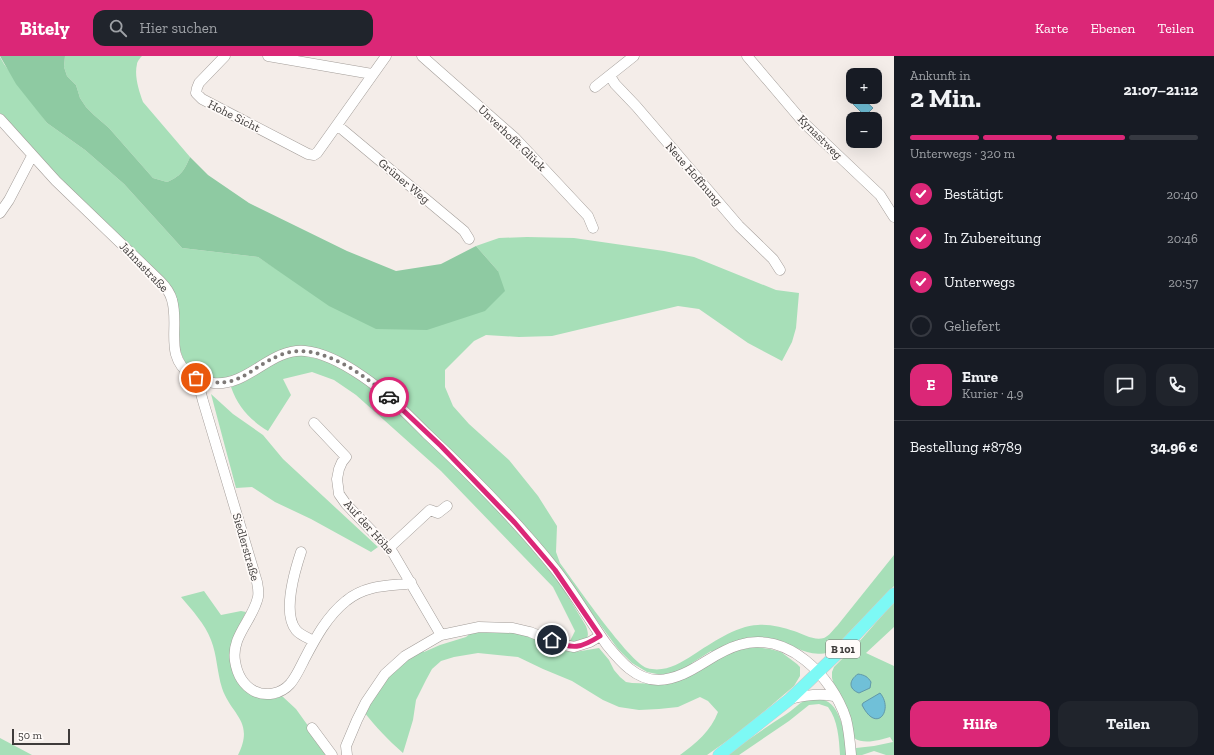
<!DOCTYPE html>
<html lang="de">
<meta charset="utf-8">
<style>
body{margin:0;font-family:"Zilla Slab",serif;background:#20242c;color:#f1f3f6;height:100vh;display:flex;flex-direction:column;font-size:15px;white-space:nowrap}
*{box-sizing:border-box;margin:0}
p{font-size:13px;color:#9ea1a6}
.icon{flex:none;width:22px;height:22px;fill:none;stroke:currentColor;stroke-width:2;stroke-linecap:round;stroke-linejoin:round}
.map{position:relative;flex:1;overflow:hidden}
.side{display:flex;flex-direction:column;background:#171b24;width:320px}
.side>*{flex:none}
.fabs{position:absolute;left:846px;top:12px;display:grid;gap:8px}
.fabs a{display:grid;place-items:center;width:36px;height:36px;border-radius:8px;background:#171b24;box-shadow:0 4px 16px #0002;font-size:20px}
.scale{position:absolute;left:12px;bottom:10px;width:58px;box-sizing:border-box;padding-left:4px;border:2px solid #3e3b3a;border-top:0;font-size:11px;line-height:14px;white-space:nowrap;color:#3e3b3a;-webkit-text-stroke:3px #fffbf9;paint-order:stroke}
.pin{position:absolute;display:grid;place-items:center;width:34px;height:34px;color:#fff;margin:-17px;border:2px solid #fff;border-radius:50%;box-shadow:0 1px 4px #0007}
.courier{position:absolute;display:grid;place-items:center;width:40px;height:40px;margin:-20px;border:3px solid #db2777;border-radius:50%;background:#fff;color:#222;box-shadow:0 1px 5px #0007}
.overview em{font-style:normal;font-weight:700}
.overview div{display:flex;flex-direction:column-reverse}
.overview{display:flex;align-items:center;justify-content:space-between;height:68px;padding:0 16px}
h1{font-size:26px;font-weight:700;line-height:30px}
.bar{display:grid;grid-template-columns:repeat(4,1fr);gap:6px 4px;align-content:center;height:48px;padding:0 16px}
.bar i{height:5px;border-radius:3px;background:#363941}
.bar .on{background:#db2777}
.bar p{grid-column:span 4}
.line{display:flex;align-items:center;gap:10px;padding:0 16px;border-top:1px solid #363941}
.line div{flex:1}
.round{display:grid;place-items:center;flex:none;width:42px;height:42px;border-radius:12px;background:#20242c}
ol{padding:0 16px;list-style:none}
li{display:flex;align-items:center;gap:12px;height:44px}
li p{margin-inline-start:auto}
li .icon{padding:4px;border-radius:50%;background:#db2777;color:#fff;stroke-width:4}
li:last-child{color:#9ea1a6}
li i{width:22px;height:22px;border:2px solid #363941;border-radius:50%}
.button{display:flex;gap:8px;margin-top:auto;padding:8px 16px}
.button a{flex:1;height:46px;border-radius:12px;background:#db2777;color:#fff;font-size:16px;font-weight:700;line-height:46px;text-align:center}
.button a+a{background:#20242c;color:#f1f3f6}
header{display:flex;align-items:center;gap:24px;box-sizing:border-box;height:56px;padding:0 20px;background:#db2777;color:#fff}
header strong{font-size:19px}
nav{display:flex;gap:22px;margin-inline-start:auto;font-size:14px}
.search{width:280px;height:36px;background:#20242c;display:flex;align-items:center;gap:10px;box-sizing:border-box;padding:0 14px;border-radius:12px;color:#9ea1a6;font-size:15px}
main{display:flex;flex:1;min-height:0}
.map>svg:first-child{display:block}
</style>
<header>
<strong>Bitely</strong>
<div class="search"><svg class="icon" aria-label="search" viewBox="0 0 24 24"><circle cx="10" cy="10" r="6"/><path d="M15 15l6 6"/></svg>Hier suchen</div>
<nav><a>Karte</a><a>Ebenen</a><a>Teilen</a></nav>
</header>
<main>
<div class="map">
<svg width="894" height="699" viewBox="0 0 894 699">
<rect width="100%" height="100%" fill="#f4ede9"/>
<!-- green -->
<path fill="#a7dfb8" d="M65,0H142C140,2 137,6 137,8C134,20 139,35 143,46L190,101C184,115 181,120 167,126L153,122L109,72L94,59L86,51L80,42L76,29L67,20L64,11Z
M0,1L4,8L47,67L85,94L124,128L182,192L258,201L284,218L498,215L476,190L499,182L527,181L574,182L664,195L694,201L776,234L799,237L796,272L792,286L782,305L748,287L699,253L678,250L552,280L519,281L486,279L474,285L445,314V331L453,350L469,368L509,404L538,440L557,470L556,496L560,507C574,526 629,606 647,612C664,617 679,608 693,599C712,587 735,570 758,569C770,568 784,572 794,575C803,578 814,585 824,582C829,580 833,574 837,570L894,499V530L830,596C807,603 795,588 774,583C751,577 732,585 712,596L711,595L692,607L693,609L673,618L662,619L647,616L632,607L618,593L582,544L376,324L351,307L337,300L314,292L239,319L217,324L195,317L185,307L180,294L177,247L59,122L0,57Z
M294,300H306L332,307L352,318L371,330L438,393L513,470L561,529L586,570C592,587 583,585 569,587L575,575L553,531L441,415L356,339L334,324L312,316L283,323L291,339L268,375C250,364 238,351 231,331L246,325L281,303Z
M211,338L233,358L263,379L283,403L378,491L371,496L311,463L275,446L252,431L236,432Z
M204,535L221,559L241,555L246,556L236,576L230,603L233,616L240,629L263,643H274L282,640L296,653L329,699H238C255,665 231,659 222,632C217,616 217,599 211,584C205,568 192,554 181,541Z
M894,546V571L866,597L894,610V699H886L874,695L862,699H840C839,683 838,664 828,651L819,648L809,649L789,665L739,699H727C746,685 765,672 785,659C792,655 798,648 805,644C808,642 813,643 817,643C840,642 844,676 847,693L874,690L893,686L890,681C880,684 864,689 854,682L834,629L832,622V616L834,611L858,587Z
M497,574L533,580L566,595L575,596L599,592L609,604L614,614L620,621L626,626L632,627L663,628L685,622L696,617L720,602L738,594L755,591L770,593L781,596L797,608L800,611V620L794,630L741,675L707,699H680C696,687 711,675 718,656L708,645L700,641L678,651L659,653L639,654L619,651L603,644L572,625L543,613L518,601L478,597L454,601L441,605L432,613L426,624L416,644L413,664L403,697C388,684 376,671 364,656L389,618L421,593L424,596L440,589L466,581L472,576Z
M0,682L32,699H0Z"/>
<!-- forest -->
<path fill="#8ecaa2" d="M0,0H65L64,11L67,20L76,29L80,42L86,51L94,59L109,72L153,122L167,126C181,120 184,115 190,101L208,119L249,147L347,195L396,215L441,208L476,190L498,215L505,235L485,255L427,274L376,273L329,250L258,201L182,192L124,128L85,94L47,67L16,28Z"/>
<!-- water -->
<path fill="#70c0d8" stroke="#6198a9" d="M859,41H861L873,52L865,60L853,48Z
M858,618C865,619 868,621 871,626L870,632L859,637C848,633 849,624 858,618Z
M880,637C894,653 877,679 862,649L863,647Z"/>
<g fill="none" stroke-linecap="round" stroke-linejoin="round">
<!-- minor casing -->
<g stroke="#a39d99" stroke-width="11">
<path id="minor" d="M225,0L199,27L197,32L196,37L202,43L308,98L314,99L317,97L386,0
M268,0L372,18
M422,0L515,82L588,160L593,172
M747,0L804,67L880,139L894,161
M610,20L615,28L636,50L739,170L773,203L780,214
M595,31L634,0
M0,63L56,125L160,225C165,230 170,236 172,244C180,271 163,300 192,320C199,324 207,326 214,327C249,330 270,292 305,295C325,297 346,309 362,320C386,336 406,357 426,377C471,419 516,464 555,513C574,537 589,564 607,589C620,605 636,624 658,624C690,623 710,597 739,589C787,574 832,620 846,663C849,674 850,687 851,699
M337,69L464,175L469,183
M0,157L9,144L32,100
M200,324V334L203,345L257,526C258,531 259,536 258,541C253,564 231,580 235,605C237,618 243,629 254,635C266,641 281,638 290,628C296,621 300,612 304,604C315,583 327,560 346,545C364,530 384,530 406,528L411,526
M314,367L346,401L342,406L339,413L337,423L339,438L346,448L393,497L441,579
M389,492L430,454L438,457L447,450
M301,496C295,514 282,557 296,574C300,579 308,582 314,585
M790,643C805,639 819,637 834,640
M312,672L332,699
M347,699L346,690L357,664L366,646L385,618L405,600L441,579L479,571L513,572L530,576L560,588L574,591L590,586L600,580"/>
</g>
<!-- major casing -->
<g stroke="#cdcccc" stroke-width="13">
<path id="major" d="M719,699L790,643L839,596L894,538"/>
</g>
<!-- minor -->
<use href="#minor" stroke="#fff" stroke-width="10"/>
<!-- major -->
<use href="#major" stroke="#7df9f5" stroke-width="12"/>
</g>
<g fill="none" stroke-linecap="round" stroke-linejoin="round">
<!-- done -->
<path stroke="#7e7977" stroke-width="4" stroke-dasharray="0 7.2" d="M196,322C239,337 248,311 283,298C318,285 365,319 389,341"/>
<!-- route -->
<path stroke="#db2777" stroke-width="5" d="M389,341L441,390L515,467L555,514L600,580C581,592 573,594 552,584"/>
</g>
<g text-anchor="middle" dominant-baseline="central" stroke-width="3.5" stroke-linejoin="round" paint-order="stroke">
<!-- shield labels -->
<rect fill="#fffbf9" stroke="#787573" stroke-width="1" x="826" y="584" width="34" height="18" rx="3"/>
<g font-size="11" font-weight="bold" fill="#3e3b3a">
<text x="843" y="593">B 101</text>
</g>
<!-- street labels -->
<g font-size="12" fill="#3e3b3a" stroke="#fffbf9">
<text transform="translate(234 60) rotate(27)">Hohe Sicht</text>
<text transform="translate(820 81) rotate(45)">Kynastweg</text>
<text transform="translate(512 82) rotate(44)">Unverhofft Glück</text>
<text transform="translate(694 118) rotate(49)">Neue Hoffnung</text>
<text transform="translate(404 125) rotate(40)">Grüner Weg</text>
<text transform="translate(144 211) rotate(46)">Jahnastraße</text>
<text transform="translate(369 471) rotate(48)">Auf der Höhe</text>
<text transform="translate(246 491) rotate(74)">Siedlerstraße</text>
</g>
</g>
</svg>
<div class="fabs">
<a>+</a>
<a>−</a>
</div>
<div class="scale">50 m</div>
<div class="pin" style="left:196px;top:322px;background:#ea580c"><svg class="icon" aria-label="bag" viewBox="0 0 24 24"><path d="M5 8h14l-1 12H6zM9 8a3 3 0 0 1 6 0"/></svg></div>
<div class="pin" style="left:552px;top:584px;background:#1f2937"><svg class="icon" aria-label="home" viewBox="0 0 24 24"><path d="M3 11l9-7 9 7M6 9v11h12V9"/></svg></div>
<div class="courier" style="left:389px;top:341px"><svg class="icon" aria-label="car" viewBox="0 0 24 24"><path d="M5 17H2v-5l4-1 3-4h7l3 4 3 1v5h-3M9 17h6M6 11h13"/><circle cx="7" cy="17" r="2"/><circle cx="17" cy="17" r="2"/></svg></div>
</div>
<section class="side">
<div class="overview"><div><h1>2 Min.</h1><p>Ankunft in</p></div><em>21:07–21:12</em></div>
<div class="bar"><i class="on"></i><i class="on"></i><i class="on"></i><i></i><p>Unterwegs · 320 m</p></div>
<ol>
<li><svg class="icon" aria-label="check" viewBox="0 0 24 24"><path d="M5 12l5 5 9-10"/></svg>Bestätigt<p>20:40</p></li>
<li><svg class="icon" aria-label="check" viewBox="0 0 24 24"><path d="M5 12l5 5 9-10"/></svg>In Zubereitung<p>20:46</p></li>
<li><svg class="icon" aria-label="check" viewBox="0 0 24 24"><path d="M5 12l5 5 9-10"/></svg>Unterwegs<p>20:57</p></li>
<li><i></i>Geliefert</li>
</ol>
<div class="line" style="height:72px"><b class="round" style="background:#db2777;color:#fff">E</b><div><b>Emre</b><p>Kurier · 4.9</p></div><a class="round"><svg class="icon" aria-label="chat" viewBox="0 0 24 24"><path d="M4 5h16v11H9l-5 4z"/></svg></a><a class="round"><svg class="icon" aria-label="phone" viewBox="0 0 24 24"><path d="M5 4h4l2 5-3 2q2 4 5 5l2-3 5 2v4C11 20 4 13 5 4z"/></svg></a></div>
<div class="line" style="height:52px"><div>Bestellung #8789</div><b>34.96 €</b></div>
<div class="button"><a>Hilfe</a><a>Teilen</a></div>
</section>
</main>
